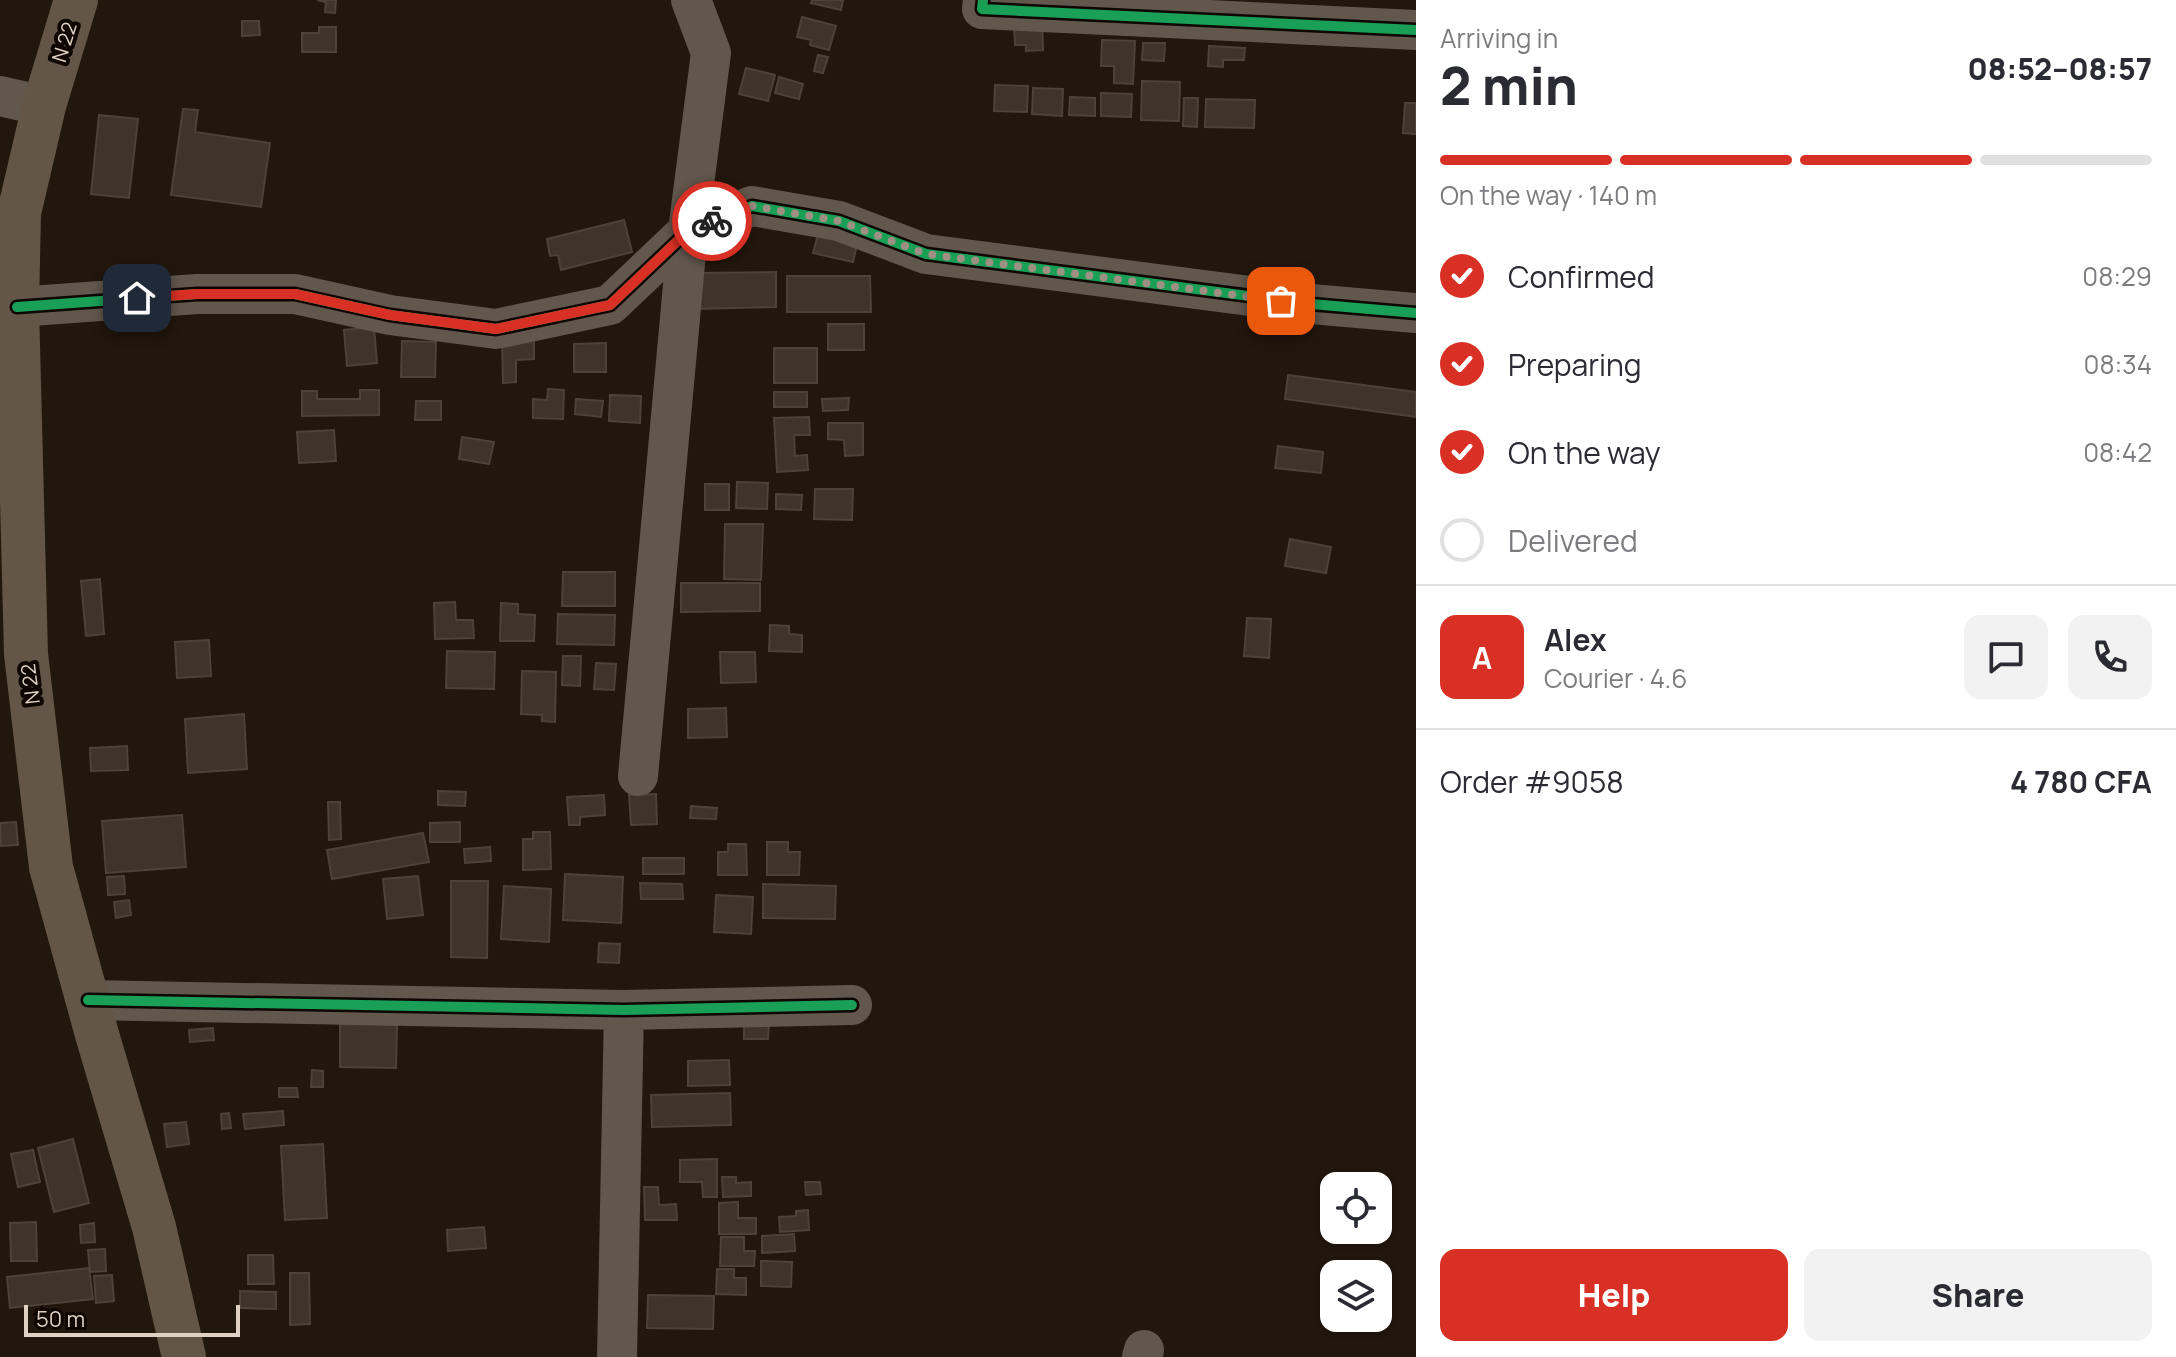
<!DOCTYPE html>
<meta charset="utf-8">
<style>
body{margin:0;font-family:Manrope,sans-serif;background:#f2f2f3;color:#2b2b33;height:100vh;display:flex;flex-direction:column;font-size:30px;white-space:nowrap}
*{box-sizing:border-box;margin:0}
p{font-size:26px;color:#7c7c81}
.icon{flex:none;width:44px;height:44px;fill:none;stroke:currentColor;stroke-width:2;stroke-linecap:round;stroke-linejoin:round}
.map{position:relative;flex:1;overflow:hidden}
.side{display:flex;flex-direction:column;background:#fff;width:760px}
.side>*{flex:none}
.buttons{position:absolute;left:1320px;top:1172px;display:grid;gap:16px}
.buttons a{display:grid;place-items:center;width:72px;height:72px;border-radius:16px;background:#fff;box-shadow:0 2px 6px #0004;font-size:40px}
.scale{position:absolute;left:24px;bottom:20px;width:216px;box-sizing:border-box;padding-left:8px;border:4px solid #dfd1c3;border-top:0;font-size:22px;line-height:28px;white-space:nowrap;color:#dfd1c3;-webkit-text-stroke:6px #0e0601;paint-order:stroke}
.pin{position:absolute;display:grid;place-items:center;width:68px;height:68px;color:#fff;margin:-34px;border-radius:16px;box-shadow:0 4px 12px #0006}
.courier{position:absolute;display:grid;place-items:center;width:80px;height:80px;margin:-40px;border:6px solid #d93025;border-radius:50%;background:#fff;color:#222;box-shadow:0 2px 10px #0007}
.summary em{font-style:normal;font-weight:800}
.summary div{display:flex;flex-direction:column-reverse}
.summary{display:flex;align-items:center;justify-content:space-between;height:136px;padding:0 24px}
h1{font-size:52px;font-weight:800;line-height:60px}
.bar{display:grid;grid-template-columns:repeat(4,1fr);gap:12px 8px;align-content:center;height:96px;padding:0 24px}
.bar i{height:10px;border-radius:6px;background:#e1e1e2}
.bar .active{background:#d93025}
.bar p{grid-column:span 4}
.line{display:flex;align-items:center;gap:20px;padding:0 24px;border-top:2px solid #e1e1e2}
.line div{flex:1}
.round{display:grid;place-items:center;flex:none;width:84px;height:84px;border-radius:16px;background:#f2f2f3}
ol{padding:0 24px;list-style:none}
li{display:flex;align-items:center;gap:24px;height:88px}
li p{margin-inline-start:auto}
li .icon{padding:8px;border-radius:50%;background:#d93025;color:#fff;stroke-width:4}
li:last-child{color:#7c7c81}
li i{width:44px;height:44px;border:4px solid #e1e1e2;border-radius:50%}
.primary-button{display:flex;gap:16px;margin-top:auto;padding:16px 24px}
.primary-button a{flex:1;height:92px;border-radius:16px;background:#d93025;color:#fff;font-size:32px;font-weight:800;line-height:92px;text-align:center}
.primary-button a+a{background:#f2f2f3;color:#2b2b33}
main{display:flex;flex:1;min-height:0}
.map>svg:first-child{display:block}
</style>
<main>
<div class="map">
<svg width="1416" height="1357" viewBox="0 0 1416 1357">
<rect width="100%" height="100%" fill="#22170c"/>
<!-- building -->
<path fill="#3e342a" stroke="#4d4238" stroke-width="2" d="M317,0H336L335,13L325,12L326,2Z
M812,0H843L841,10L811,3Z
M802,17L836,26L829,50L810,45L811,40L797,37Z
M1042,17L1043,50L1026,51V45H1015L1014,27Z
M242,21H259L260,35L242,36Z
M319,27H336V52H302V33H319Z
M1102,40L1135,41L1133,84L1114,83V66H1101Z
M1143,43H1165L1164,61L1142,60Z
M1209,46L1245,48L1244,60H1223V67L1208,66Z
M818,55L828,57L823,73L814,71Z
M746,68L775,75L768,101L739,94Z
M779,77L803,84L799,99L775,93Z
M1142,81L1180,82L1179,121L1141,120Z
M995,85L1028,86L1027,112L994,111Z
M1033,88L1063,89L1062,116L1032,114Z
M1101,93L1132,94L1131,117L1101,116Z
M1070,97L1095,98V116L1069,115Z
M1184,98H1198L1197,127L1183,126Z
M1206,99L1255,100L1254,128L1205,127Z
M1405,103H1416V134L1403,133Z
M183,109L198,110L195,132L270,143L261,207L171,195Z
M99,115L138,119L129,198L91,194Z
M624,220L632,252L561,270L558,255L550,256L547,239Z
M820,227L859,236L853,262L813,253Z
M776,272V307L697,309V273Z
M787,276H870L871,312H787Z
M828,324H864V350H828Z
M374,327L377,363L347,366L344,330Z
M534,339V359L516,360V382L503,383L502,340Z
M402,341L436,342L435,377H401Z
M606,343V372H574V344Z
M774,348H817V383H774Z
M1288,375L1416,392V417L1285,399Z
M548,389L564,390L563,419L533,418V399L547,400Z
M360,390H379V415L302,416V391H317V399H360Z
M774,392H807V407H774Z
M610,395L641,396L640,423L609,421Z
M849,398L848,410L823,411L822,399Z
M576,399L603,401L601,417L575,414Z
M416,401H441V420H415Z
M809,417L810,435H794L795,456L807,455L808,470L777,472L774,418Z
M828,423H863V455L845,456L844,440L828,439Z
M334,430L336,461L299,463L297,432Z
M462,437L494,442L489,464L459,459Z
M1278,446L1323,452L1321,473L1275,468Z
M737,482L768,483L767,509L736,508Z
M705,484H729V510H705Z
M815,489H853L852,520L814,519Z
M776,494L802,495L801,510L776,509Z
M725,524H763L761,580L724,579Z
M1290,539L1331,547L1326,573L1285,566Z
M563,572H615V606H562Z
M100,579L104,634L86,636L81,581Z
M681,583H760V611L681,612Z
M455,602L456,620H473L474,638L435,639L434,603Z
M501,603L518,604V614L535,615L534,641H500Z
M558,614L615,615L614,645L557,644Z
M1247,618L1271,619L1269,658L1244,656Z
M770,625L789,626V634L802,635V652L769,651Z
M209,640L211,676L177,678L175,642Z
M447,651L495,652L494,689L446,688Z
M720,652H755L756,682L721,683Z
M563,656H581L580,686L562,685Z
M596,663L616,664L614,690L594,689Z
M522,671L556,672L555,722L542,721V715L521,714Z
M726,708L727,737L688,738V709Z
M244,714L247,769L188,773L185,719Z
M127,746L128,770L91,771L90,748Z
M438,791L466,792L465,806L438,805Z
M656,794L657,824L631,825L629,795Z
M604,795L605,815L580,817V825H569L567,797Z
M328,802H340L341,839L329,840Z
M691,806L717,808L716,819L690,818Z
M182,815L186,867L106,873L102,821Z
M16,822L18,845L1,846L0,823Z
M460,822V842H430V823Z
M533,832H550L551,869L523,870V839H533Z
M423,833L429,862L332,879L327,850Z
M767,842H788V852H800L799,875H767Z
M728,844H746L747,875H718V852H728Z
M490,847L491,861L465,863L464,849Z
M643,858H684V874H643Z
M565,874L623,877L621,923L563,920Z
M124,876L125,894L108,895L107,877Z
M418,876L423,915L387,919L383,879Z
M451,881H488L487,958L451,957Z
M640,883L682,884L683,899H641Z
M763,884L836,886L835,919L763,918Z
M504,886L551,889L549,942L501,939Z
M716,895L753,897L751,934L714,932Z
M129,900L131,915L116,918L114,902Z
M599,943L620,944L619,963L598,962Z
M744,1022L769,1023L768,1039H744Z
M340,1024L397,1025L396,1068L340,1067Z
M213,1028L214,1040L190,1042L189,1030Z
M729,1060L730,1085L688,1086V1061Z
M312,1070L323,1071V1087H311Z
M279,1088H297L298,1097H279Z
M730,1093L731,1125L652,1127L651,1095Z
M283,1111L284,1125L245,1129L243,1114Z
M229,1113L231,1128L222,1129L221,1114Z
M186,1122L189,1144L167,1147L164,1124Z
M73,1139L89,1203L54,1212L38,1148Z
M323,1144L327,1218L285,1220L281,1146Z
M33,1150L40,1182L18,1187L11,1154Z
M717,1159V1197H703L702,1182H680V1160Z
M722,1177H736V1183L751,1182V1196L723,1197Z
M805,1182H820L821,1194L806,1195Z
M644,1187H658L659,1205L676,1204L677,1220H645Z
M738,1202V1218H756V1234H719V1203Z
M808,1210L809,1230L780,1232L779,1217L796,1216V1211Z
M36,1222L37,1261H11L10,1223Z
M94,1223L95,1242L81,1243L80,1225Z
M484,1227L486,1248L448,1251L447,1230Z
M794,1234L795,1251L762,1253V1236Z
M721,1237H744V1251H755L754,1266H720Z
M105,1249L106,1271L90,1272L88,1250Z
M248,1255H273L274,1284H248Z
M761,1261L792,1262L791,1287L761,1286Z
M89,1268L93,1299L10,1308L7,1277Z
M717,1269H734V1278H746V1295L716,1294Z
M290,1273H309L310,1324L290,1325Z
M112,1275L114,1301L96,1303L94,1276Z
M240,1291L276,1292V1309L240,1308Z
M648,1295L714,1296L713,1329L647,1328Z"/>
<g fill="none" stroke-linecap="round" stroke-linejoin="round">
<!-- minor -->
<path stroke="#61574d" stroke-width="40" d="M983,0L982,9L1416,30
M0,96L44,106
M17,307L197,294H295L390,315L496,329L610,305L688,231L752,206L839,221L926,254L1311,304L1416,313
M638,776L688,231L711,53L691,0
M88,1000L624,1010L852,1005
M617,1357L624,1010
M1142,1357L1144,1350"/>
<!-- major -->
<path stroke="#635648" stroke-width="44" d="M76,0L44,106L19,213L17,307L26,654L51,867L98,1038L154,1227L184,1357"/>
<!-- cycleway casing -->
<g stroke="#0e0601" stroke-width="15">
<path id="cycleway" d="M983,0L982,9L1416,30
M17,307L197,294H295L390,315L496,329L610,305L688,231L752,206L839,221L926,254L1311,304L1416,313
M88,1000L624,1010L852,1005"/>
</g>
<!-- cycleway -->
<use href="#cycleway" stroke="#1a9f57" stroke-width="10"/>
</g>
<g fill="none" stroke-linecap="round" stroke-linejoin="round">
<!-- done -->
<path stroke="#9d9083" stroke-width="8" stroke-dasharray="0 14.4" d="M712,221L752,206L839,221L926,254L1281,301"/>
<!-- route -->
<path stroke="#d93025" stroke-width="10" d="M137,298L197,294H295L390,315L496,329L610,305L688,231L712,221"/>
</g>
<g text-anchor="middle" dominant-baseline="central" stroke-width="8" stroke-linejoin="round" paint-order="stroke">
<!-- street labels -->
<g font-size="20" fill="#dfd1c3" stroke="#0e0601">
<text transform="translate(64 42) rotate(-73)">N 22</text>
<text transform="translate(30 684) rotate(-97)">N 22</text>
</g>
</g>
</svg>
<div class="buttons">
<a><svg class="icon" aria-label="locate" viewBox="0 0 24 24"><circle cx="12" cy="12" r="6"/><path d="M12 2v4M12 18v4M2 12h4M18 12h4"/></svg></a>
<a><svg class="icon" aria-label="layers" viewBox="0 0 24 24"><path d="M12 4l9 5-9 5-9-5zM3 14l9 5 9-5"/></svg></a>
</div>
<div class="scale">50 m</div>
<div class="pin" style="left:1281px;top:301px;background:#ea580c"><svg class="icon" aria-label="bag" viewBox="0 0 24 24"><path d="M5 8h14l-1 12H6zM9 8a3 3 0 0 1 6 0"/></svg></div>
<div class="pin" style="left:137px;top:298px;background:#1f2937"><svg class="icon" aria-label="home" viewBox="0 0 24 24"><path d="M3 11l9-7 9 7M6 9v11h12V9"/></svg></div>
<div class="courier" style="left:712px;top:221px"><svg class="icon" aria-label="bike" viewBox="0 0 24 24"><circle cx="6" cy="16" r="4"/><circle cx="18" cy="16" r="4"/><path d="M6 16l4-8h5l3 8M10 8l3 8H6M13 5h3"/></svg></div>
</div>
<section class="side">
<div class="summary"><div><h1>2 min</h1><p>Arriving in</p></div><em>08:52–08:57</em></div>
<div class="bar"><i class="active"></i><i class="active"></i><i class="active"></i><i></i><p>On the way · 140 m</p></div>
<ol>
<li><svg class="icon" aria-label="check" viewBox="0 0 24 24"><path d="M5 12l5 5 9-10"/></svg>Confirmed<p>08:29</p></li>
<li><svg class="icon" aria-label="check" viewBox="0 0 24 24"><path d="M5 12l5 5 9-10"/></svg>Preparing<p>08:34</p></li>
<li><svg class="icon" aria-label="check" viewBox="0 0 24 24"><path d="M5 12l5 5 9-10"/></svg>On the way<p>08:42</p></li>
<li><i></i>Delivered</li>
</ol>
<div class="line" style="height:144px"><b class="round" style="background:#d93025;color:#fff">A</b><div><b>Alex</b><p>Courier · 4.6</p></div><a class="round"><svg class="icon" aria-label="chat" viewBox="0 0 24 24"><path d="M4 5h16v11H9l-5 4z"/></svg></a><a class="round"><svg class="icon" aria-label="phone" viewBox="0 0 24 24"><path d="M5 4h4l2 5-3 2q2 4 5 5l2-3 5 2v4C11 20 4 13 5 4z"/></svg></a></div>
<div class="line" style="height:104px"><div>Order #9058</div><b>4 780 CFA</b></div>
<div class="primary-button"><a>Help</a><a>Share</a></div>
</section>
</main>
